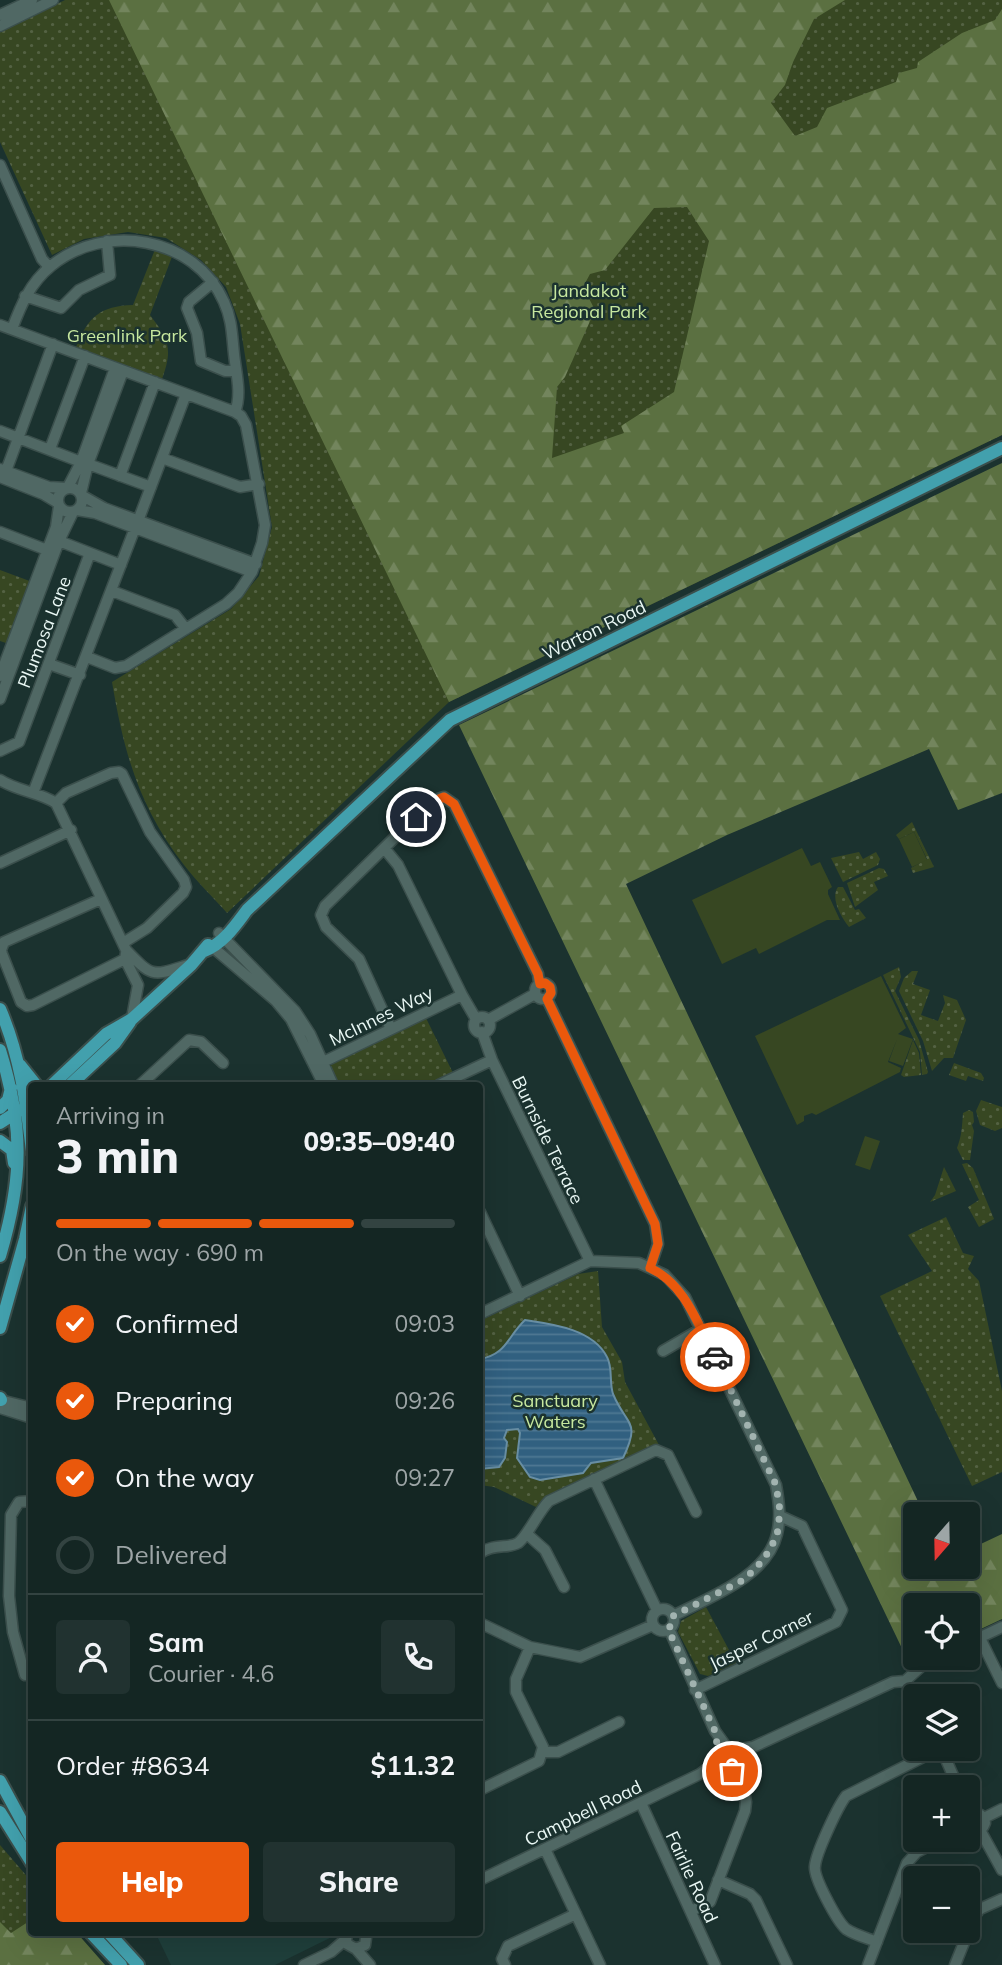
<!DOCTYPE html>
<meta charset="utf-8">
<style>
body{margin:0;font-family:Mulish,sans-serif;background:#213230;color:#f1f3f6;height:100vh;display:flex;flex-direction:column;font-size:26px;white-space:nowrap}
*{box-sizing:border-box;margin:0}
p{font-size:23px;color:#9da5a6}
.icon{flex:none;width:38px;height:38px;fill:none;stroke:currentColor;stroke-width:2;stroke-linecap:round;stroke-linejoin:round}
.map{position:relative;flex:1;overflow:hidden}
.sheet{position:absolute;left:28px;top:1082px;width:455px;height:854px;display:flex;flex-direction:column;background:#142623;border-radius:7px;box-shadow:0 7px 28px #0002,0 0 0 2px #334341}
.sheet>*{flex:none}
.needle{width:46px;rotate:200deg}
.tools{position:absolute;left:903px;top:1502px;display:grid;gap:14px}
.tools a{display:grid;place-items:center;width:77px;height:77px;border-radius:7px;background:#142623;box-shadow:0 7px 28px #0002,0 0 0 2px #334341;font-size:35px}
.pin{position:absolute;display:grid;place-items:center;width:60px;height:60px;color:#fff;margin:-30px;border:4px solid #fff;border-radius:50%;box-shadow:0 2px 7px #0007}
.courier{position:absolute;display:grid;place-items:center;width:70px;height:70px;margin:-35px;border:5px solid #ea580c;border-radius:50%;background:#fff;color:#222;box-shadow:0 2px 9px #0007}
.summary em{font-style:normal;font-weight:800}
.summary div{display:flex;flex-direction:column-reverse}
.summary{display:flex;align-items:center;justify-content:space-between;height:119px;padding:0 28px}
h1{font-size:46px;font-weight:800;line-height:52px}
.bar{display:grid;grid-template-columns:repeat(4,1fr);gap:10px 7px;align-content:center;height:84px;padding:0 28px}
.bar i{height:9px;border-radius:5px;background:#334341}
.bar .active{background:#ea580c}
.bar p{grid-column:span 4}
.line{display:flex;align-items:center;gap:18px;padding:0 28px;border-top:2px solid #334341}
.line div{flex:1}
.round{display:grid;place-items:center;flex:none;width:74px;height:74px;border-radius:7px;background:#213230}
ol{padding:0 28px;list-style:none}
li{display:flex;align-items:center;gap:21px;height:77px}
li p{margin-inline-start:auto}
li .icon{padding:7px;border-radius:50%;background:#ea580c;color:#fff;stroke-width:4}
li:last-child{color:#9da5a6}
li i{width:38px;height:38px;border:4px solid #334341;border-radius:50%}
.action{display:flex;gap:14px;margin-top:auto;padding:14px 28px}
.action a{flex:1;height:80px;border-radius:7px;background:#ea580c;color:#fff;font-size:28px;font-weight:800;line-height:80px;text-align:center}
.action a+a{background:#213230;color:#f1f3f6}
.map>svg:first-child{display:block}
</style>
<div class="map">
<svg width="1002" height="1965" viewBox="0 0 1002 1965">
<defs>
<pattern id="grass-dots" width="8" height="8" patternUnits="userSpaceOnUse" patternTransform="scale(1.75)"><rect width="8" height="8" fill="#374722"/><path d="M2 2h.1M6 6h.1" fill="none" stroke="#546243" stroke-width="1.8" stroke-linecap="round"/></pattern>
<pattern id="forest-firs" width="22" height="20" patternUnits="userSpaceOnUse" patternTransform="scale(1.75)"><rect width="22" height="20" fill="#5b7041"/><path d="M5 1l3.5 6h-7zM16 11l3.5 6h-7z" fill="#73855d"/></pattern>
<pattern id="water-rules" width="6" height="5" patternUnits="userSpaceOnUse" patternTransform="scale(1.75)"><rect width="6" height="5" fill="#316080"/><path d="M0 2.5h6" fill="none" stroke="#4f7893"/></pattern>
</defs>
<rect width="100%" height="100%" fill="#1b322f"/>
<!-- built -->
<path fill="#1f3f3b" d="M155,1932H342L275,1965H171Z"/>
<!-- grass -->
<path fill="url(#grass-dots)" d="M65,0H1002V435L449,702L227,913C213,897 197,882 184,865C139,807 124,753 112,682L231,609L259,576L272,527L240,324L226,287L201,260L166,238L128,232L84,239L52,255L0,142V32Z
M156,247L173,254L150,315C169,340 173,349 162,379L76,347C88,317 100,306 133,305Z
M0,570L35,583L12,645L0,641Z
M912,822L934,867L913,873L911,868L927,859L914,832L899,839L896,835Z
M859,852L863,859L876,852L880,859L878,865L843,882L831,858Z
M879,868L884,869L888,876L874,882L878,890L855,907L847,883Z
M838,887H843L855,910L859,909L866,918L849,927C841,917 830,898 838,887Z
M899,967L901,977L895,991L919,1040L928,1072L927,1074L922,1075L920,1052L883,975Z
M912,971H918L913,984L930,990L921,1015L938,1021L945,1003L943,995L957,1000L966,1020L953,1058H944L932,1071L923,1041L899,991L904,978Z
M425,1016L454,1075L433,1085H336L330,1068L331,1063Z
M913,1040L919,1053L921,1075L904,1077L901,1075Z
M954,1063L981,1073L984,1078L983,1081L968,1076L966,1081L949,1075Z
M981,1100L1002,1107V1128L995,1131L980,1125L976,1111Z
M969,1110L973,1112L974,1122L972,1125L974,1131L970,1160H963L957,1148C962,1135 962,1126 963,1113Z
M967,1163L973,1168L994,1219L979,1227L968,1207L979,1200L962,1164Z
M944,1167L956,1191L930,1202L935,1195Z
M946,1217L963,1253L974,1256L968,1269L979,1281L1002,1391V1472L972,1486L880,1296L932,1271L908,1235Z
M598,1271L602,1327L622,1362L625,1382L659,1445L543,1499L536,1507L494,1487L480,1485V1321L578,1274Z
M706,1607L736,1663L708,1676L700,1674L678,1632L681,1621Z
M0,1845L31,1881L32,1932H76L105,1965H0Z"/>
<!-- forest -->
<path fill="url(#forest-firs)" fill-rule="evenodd" d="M109,0H845L814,19L793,62L785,85L771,103L795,136L817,127L827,108L896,82L899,73L917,68L918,62L962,33L995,20L1002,9V435L449,702ZM687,207L709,241L674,392L621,426L624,433L552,458L557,387L565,377L595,310L583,287L590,274L605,270L654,208Z
M1002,463V793L958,810L929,749L727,835L626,884L924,1514H915V1566H968V1550L1002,1534V1619L968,1635V1605H915V1657H922L909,1663L459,725Z
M31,1920L32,1932H76L105,1965H0V1922L11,1933Z"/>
<!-- pitch -->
<path fill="#374722" d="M914,832L927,860L912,867L899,839Z
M802,848L811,866L820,862L832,887L828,890V894L840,920H827L759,954L756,948L722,964L692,900Z
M881,976L906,1028L898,1034L913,1039L903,1066L889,1061L897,1039L888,1062L901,1068L900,1072L816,1115L812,1113L804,1116V1121L797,1125L755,1036Z
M865,1136L880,1141L870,1170L855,1165Z"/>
<!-- water -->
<path fill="url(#water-rules)" stroke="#688ea3" stroke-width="2" d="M525,1320C552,1324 593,1329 607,1357C613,1368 609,1382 613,1394C627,1427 641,1420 623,1458L591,1463L583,1473L540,1480L530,1477L517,1458L520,1433L518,1429L507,1430L504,1438L507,1442L505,1458L499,1467L480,1469V1359C507,1354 507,1337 525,1320Z"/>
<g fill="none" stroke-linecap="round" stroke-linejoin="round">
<!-- minor casing -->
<g stroke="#3b4f4c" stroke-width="13">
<path id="minor" d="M0,15L32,0
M0,26L53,0
M0,165L42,259L49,267
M213,282L189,302L187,308L197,333L201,361L225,371H236
M25,296L61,308L79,290L110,275L107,241
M0,325L235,412
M12,329C21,305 30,283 51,266C104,222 195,236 224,302C232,319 232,336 234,354C236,373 242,394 235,412L241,416L246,425L265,525L262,543L252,572L238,593L226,604L126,666L115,668L87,657
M0,431L81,462
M50,449L85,356
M162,458L240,487L259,484
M88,464L151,487
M0,469L49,487L66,488
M6,471L53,344
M120,476L155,382
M0,477L43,494L58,503
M68,487L81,462L115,368
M58 500a12 12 0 1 1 24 0a12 12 0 1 1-24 0Z
M81,493L88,464L123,371
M81,495L104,508L256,564
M77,510L95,513L252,572
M138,521L186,394
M0,532L47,550
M59,541L121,565
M112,591L175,615L186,629
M49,664L80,675
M0,676L56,527L59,506
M0,699L59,541L73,512
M0,751L19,742L90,553
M0,780C17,791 39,792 56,803L126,950C153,978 152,976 188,965
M33,793L135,528
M56,803L66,793L111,773L119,772L122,774L150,832L184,880L186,887L183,893L147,928L123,943
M384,848L398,865L462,995L476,1019
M0,863L71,830
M101,899L4,942L1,950L2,954L21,1002L27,1006L33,1005L125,959
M219,933L295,1011L310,1034L333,1085
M209,944L276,1001L291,1019L324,1085
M126,953L125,959L138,985L132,1018
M535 991a8 8 0 1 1 16 0a8 8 0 1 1-16 0Z
M547,999L655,1224L658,1244L650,1268
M474 1025a8 8 0 1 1 16 0a8 8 0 1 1-16 0Z
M488,1020L535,994
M391,1029L359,959L326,927L321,915L325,906L432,801L444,797L454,804L538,974L539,984
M482,1032L492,1060L590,1261
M317,1065L462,995
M140,1085L189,1040L201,1042L223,1063
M439,1085L492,1060
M480,1212L520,1296
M480,1314L590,1261L639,1263L665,1275L685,1297L776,1485C779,1502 781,1517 777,1534C767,1577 708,1598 673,1616
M663,1351L701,1329
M0,1400L32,1408
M0,1408L32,1418
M594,1479L657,1610
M527,1534L545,1550L564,1587
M480,1553C495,1543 508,1549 518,1543C527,1537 538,1512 549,1501L656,1450L668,1455L696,1512
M652 1620a11 11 0 1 1 22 0a11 11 0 1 1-22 0Z
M480,1623L530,1647L580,1657L653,1625
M669,1629L715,1731L728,1749
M980,1638L1002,1683
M968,1643L1002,1627
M25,1675L13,1632L9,1596L11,1515L19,1502L32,1501
M905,1681L923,1665L939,1657
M905,1681L915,1697
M695,1690L836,1622L842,1610L802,1526L780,1516
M941,1748L958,1787
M719 1760a11 11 0 1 1 22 0a11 11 0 1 1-22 0Z
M736,1750L753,1747L893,1682L905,1681
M543,1752H558L619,1722
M480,1790L539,1761L543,1747L516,1692V1679L530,1647
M641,1803L715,1965
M968,1818C974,1810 983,1813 985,1823C982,1832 973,1834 968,1826
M984,1818L1002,1809
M980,1830L1002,1870
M545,1849L600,1965
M480,1880L700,1774L719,1760
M718,1880L750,1894L756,1900L787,1965
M691,1911L710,1902L745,1811L746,1802L740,1766
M348,1932L346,1939L347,1944L356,1949L365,1945L366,1938L364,1932
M877,1942C867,1938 855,1935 846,1929C837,1921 813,1877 815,1866C816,1853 838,1806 846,1796L941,1748
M356,1949L370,1965
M304,1965L331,1952L346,1939
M505,1965L502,1959L508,1946L576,1914
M868,1965L907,1863L917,1852L942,1839
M955,1965L975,1915L980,1909L1002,1899"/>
</g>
<!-- major casing -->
<g stroke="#3b4f4c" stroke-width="16">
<path id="major" d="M204,951C223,944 235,926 247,910L450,720L1002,448
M0,1009C20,1055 26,1102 32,1151
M0,1050C24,1127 23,1179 0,1256
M20,1065L36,1085
M52,1085L106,1034L132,1019L191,965L208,945
M70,1085L115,1043L130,1022
M0,1108L8,1100L11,1088
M0,1123L20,1110
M0,1141L12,1150L14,1163
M0,1328L25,1239L32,1206
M0,1398L1,1400
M0,1781L32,1840
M0,1812L32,1863
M90,1932L121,1965
M108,1932L138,1965"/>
</g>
<!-- minor -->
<use href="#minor" stroke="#506864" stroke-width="10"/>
<!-- major -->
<use href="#major" stroke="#42a0ad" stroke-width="12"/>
</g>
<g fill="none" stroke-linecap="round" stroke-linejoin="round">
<!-- done -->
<path stroke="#a2b3b0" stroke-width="7" stroke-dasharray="0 12.6" d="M715,1357L776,1485L780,1511L777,1536L764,1559L745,1579L673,1616V1623L668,1629L715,1731L720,1764L725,1770L732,1771"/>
<!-- route -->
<path stroke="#ea580c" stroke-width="9" d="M416,817L432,802L444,797L454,804L538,974L540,984L545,983L550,987L551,993L547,999L655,1224L658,1244L650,1268C685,1284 698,1325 715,1357"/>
</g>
<g text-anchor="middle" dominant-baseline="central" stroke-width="5" stroke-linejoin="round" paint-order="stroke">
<!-- park labels -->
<g font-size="18" fill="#c7e89f" stroke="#1b322f">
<text x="589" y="290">Jandakot<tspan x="589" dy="21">Regional Park</tspan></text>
<text x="127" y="335">Greenlink Park</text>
<text x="555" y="1400">Sanctuary<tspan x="555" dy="21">Waters</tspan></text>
</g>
<!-- street labels -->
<g font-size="18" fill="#eaf8f5" stroke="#1b322f">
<text transform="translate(594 630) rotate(-26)">Warton Road</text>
<text transform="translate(44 632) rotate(-69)">Plumosa Lane</text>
<text transform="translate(381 1016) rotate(-26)">McInnes Way</text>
<text transform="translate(548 1140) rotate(64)">Burnside Terrace</text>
<text transform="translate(761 1640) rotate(-26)">Jasper Corner</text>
<text transform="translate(583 1813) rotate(-26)">Campbell Road</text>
<text transform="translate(692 1877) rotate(65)">Fairlie Road</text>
</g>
</g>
</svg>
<div class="tools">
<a><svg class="needle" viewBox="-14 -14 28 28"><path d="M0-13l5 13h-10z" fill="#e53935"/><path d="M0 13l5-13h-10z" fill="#9da5a6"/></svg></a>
<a><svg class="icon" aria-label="locate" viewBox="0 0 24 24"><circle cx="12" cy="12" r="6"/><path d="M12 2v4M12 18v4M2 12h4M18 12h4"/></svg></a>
<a><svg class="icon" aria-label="layers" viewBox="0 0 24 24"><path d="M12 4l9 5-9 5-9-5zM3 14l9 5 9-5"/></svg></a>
<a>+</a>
<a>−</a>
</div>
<div class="pin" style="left:732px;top:1771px;background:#ea580c"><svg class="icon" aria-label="bag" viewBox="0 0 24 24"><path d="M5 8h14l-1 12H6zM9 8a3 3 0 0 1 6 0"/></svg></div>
<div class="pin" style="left:416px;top:817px;background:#1f2937"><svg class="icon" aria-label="home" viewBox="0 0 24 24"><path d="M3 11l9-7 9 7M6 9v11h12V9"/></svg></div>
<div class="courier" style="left:715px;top:1357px"><svg class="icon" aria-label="car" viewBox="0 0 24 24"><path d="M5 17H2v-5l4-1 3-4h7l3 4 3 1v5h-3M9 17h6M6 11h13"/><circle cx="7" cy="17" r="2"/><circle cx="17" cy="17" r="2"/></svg></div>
<section class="sheet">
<div class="summary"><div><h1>3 min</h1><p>Arriving in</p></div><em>09:35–09:40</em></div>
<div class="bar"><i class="active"></i><i class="active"></i><i class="active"></i><i></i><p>On the way · 690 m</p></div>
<ol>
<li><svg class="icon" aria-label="check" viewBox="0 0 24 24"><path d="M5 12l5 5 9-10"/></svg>Confirmed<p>09:03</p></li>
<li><svg class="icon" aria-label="check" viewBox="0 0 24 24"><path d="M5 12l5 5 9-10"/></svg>Preparing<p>09:26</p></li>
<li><svg class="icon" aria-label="check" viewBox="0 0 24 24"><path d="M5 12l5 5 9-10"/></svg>On the way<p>09:27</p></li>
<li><i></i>Delivered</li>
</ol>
<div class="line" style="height:126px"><a class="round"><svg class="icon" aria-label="person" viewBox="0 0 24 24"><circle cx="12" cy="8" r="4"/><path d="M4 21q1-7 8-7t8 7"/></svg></a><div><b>Sam</b><p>Courier · 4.6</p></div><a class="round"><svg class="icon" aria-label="phone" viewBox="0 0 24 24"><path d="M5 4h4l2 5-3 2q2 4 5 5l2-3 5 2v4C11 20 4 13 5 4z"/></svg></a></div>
<div class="line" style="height:91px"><div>Order #8634</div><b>$11.32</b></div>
<div class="action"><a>Help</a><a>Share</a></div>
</section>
</div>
